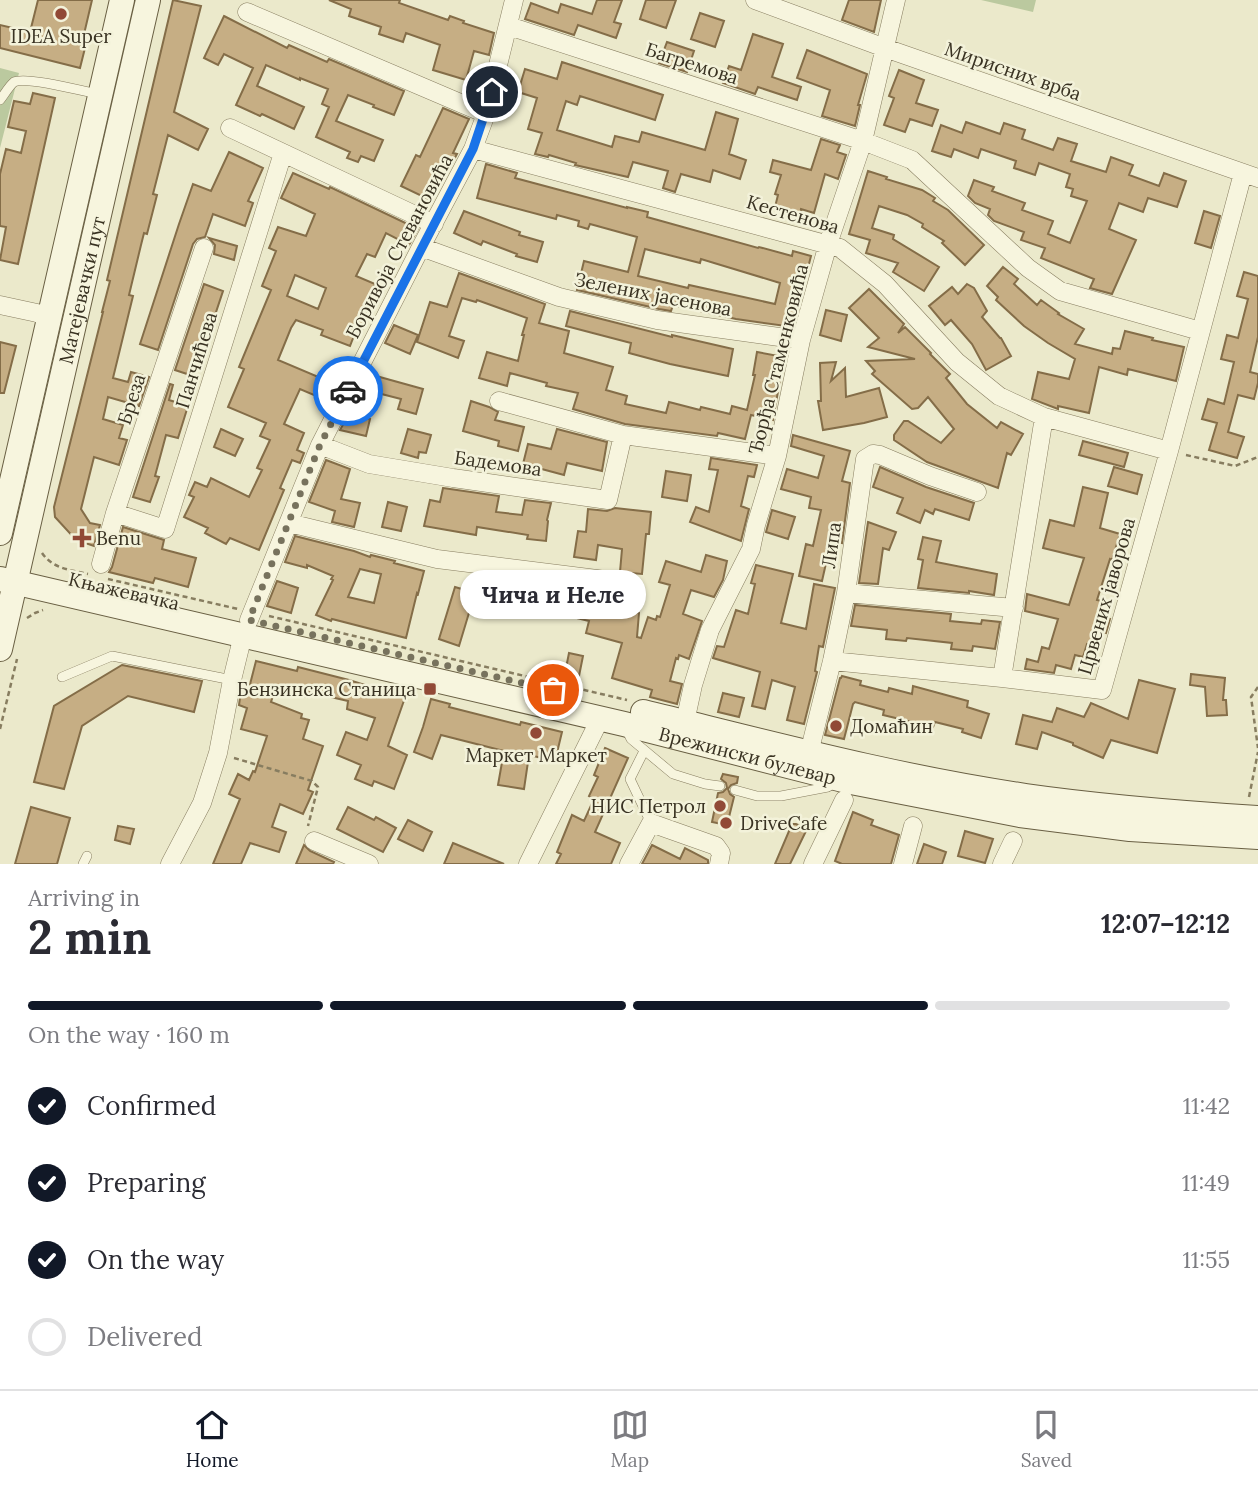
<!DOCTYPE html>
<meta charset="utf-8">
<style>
body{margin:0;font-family:Lora,serif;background:#f7f7f7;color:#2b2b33;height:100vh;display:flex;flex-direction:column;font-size:26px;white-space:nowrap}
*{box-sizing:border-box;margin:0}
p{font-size:23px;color:#7c7c81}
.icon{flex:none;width:38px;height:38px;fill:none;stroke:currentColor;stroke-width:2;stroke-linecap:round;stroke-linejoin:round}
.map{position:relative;height:864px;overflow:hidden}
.drawer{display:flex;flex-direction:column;background:#fff;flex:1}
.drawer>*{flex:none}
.pin{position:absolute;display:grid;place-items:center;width:60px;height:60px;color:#fff;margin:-30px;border:4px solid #fff;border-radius:50%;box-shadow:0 2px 7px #0007}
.courier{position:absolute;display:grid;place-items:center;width:70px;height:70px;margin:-35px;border:5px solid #1a73e8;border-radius:50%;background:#fff;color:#222;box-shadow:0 2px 9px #0007}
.bubble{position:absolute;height:49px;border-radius:24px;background:#fff;box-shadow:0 2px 5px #0004;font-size:23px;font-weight:800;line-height:49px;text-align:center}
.summary em{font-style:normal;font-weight:800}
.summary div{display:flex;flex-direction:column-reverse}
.summary{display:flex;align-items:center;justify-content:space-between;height:119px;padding:0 28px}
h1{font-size:46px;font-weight:800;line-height:52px}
.bar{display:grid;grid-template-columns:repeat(4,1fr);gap:10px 7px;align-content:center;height:84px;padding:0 28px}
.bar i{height:9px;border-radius:5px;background:#e1e1e2}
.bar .selected{background:#111827}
.bar p{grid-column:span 4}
ol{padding:0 28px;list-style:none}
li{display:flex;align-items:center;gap:21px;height:77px}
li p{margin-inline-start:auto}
li .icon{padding:7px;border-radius:50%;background:#111827;color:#fff;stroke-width:4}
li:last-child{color:#7c7c81}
li i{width:38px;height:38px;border:4px solid #e1e1e2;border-radius:50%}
.menu{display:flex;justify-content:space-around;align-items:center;height:98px;border-top:2px solid #e1e1e2;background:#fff;font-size:19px;color:#7c7c81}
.menu a{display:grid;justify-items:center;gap:4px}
.menu .selected{color:#111827}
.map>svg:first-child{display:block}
</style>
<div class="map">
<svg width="1258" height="864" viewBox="0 0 1258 864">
<rect width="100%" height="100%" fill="#ebe9cb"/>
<!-- green -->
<path fill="#bbc99f" d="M981,0H1036L1033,12Z
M0,68L19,73L0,148Z"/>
<!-- building -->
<path fill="#c6ae84" stroke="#846d48" stroke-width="2" fill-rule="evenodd" d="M38,0H92L81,47L85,48L80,68L0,48V25L30,32Z
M173,0L201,6L174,112L208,129L198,150L168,135L153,194L157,195L147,234L144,233L141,245L129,295L133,296L113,378L128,382L131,372L149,377L139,406L108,397L103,419L123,425L119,438L127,440L119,465L94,457L81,509L90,523L100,525L94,546L76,540L55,517L54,507L103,312H102L110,281L107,280Z
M329,0H400L399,3L448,20L450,16L464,21L463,23L494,33L489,55L474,51L466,80L433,70L440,45L406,33L403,42L379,34L381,27L349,16L351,9Z
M597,0H622L614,22L621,24L616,38L578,25L574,35L525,19L531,3L558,13L561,4L592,14Z
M646,0H676L666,28L640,19Z
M849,0H881L874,32L842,20Z
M700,13L724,21L715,47L691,39Z
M224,16L287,48L289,45L327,62L329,59L404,91L394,115L373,107L374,105L348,95L336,121L383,140L374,161L361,156L358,162L347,158L350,152L316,137L329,107L322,104L328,89L300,78V80L266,65L257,86L304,107L294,129L262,114L260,116L236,105L253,68L224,54L218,65L204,58Z
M753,34L783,44L772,77L801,87L797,100L758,87L755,94L723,83L729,66L741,70Z
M667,42L694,51L687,72L659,63Z
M807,50L867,74L858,105H860L855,126L822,116L830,90L797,78Z
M562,62L663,95L655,120L580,96L577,105L566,101L557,130L612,147L615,136L639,142L642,132L705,150L716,112L738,119L729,154L746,160L740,179L713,170L710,182L681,174L675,192L663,188L668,171L633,162L628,177L575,165L576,163L549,155L548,157L535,154L542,133L528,129L537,98L518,92L525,69L557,79Z
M899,70L924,80L916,103L938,110L932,126L910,119L905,132L884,125L894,98L889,96Z
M33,93L55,98L18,264L0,260L6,227L0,226V174L6,149L21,153L26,131L8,127L14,101L30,104Z
M443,108L469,119L453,153L457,154L450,167L445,165L428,199L401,186L416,155L420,157Z
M966,122L1000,134L1004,123L1025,130L1022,139L1053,150L1058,138L1077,144L1071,161L1106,172L1111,157L1133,165L1129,175L1159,186L1164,173L1186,181L1177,207L1148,198L1143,212L1119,203L1109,229L1136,240L1112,294L1090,288L1094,279L1041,258L1045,248L1021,240L1024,232L994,221L988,215L990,209L975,203L968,196L974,180L994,187L992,191L1025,203L1022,210L1053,221L1048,234L1070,243L1087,201L1071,196L1073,189L1066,187L1070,174L1039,163L1035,175L1014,168L1016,161L981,149L978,158L954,149L951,157L932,151L941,125L962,133Z
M821,139L840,145L837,152L846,155L838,179L825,174L814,213L801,209L800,214L775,207L778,195L775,194L781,175L770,172L773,160L811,170Z
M229,152L263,168L248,201L253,203L245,226L213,214L205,237L197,239L193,244L158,350L140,344L179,224L193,184L211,191Z
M486,164L517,173L515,178L627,208V207L648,212L647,217L758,248L759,247L792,256L793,251L811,256L793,327L736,319L673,305L671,311L659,309L577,290L584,261L628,272L637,237L590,224L588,229L578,226L579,221L557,215L556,219L477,198ZM645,249L700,263L701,259L780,283L775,304L689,285L688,288L638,276Z
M868,171L887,177L886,179L922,190L935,198L933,201L948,210L984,245L965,265L942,243L944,241L922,227L923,224L907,215L879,206L872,228L894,235L893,239L939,267L924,291L893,272L898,263L866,253L870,240L849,234Z
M293,173L329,189L330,187L418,229L409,245L386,233L375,257L367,254L356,276L375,284L364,310L369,312L362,330L357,328L350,346L321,335L323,330L296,320L291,328L278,360L335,384L328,401L300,389L284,424L304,433L297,450L304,453L300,463L292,460L280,488L284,490L259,550L230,538L226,544L205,533L208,528L184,517L194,497L189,495L195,482L207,487L211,478L249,497L262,470L257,468L270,440L260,436L266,423L228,407L244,369L239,367L271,290L262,286L276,251L269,248L278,227L306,236L315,214L281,198ZM295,275L326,288L318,309L287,296Z
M464,211L520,232L519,235L543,242L537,262L516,256L517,254L483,241L481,245L454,233Z
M1204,211L1220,216L1211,248L1195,243Z
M209,238L237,246L234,260L214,254L215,245Z
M1003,267L1018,279L1014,284L1037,305L1041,300L1059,313L1058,314L1084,329L1075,344L1112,354L1113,348L1120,349L1125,331L1153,338L1152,340L1184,347L1176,381L1128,369L1127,375L1099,367L1089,413L1058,406V409L1032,399L1038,372L1069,379L1075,359L1048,343L1024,326L996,300L998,297L987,286Z
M1244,272L1258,276V337L1250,372L1258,374V383L1254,399L1238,395L1228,432L1244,437L1237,458L1209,450L1217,423L1202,419L1208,399L1224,404L1234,362L1221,359L1227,335L1238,338L1248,299L1237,296Z
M459,273L545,304L539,323L569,331L564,353L613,367L606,390L627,396L625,404L666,413L669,402L700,410L701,407L730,414L732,406L747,410L755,375H753L757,352L784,357L773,420L751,415L745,439L718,433L717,436L625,424L573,409L578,393L546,386L547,383L510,373L507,386L479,378L487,352L518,361L524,335H522L527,318L477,300L476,302L462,298L449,336L464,341L458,358L417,342L430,302L447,307Z
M204,284L223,291L209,333L207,332L193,376L175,370Z
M967,284L974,288L987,311L982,317L1000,338H1001L1011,356L986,370L972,344L951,320L945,325L929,306L952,287L958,294Z
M869,289L904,324L898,333L905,327L931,353L930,354L950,374L946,378L967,404L997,428L1001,422L1023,434L1011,455L1007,453L998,488L927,462L894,440V435L904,421H908L941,443L954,429L928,397L918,408L912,409L872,374L875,371L866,361L915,359L868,347L879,338L849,308Z
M826,310L847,315L841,341L820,335Z
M570,311L672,337V335L733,349L728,376L670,364L629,353L631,343L566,326Z
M394,325L418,335L410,354L385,343Z
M0,342L16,346L4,393H0Z
M836,362L831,381L845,368L846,397L879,388L887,417L864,423L823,430L818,401H821L820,363Z
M369,374L423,389L416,414L398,409L401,399L362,389Z
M170,384L173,385L169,400L188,406L178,438L166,435L155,476L159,477L150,502L133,497Z
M471,401L489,407L498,412L495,420L524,427L518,451L498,446L499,441L463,431Z
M349,414L370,419L366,436L340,430Z
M221,429L243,439L235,456L214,447Z
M408,429L431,435L426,453L419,452L418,458L401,453Z
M557,429L607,442L602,471L567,463L564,475L523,464L528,444L551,449Z
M793,435L850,451L842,481L850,483L842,543L831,541L822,581L799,576L806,544L813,546L821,510L809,508L811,497L781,489L787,469L818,478L824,456L791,446Z
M1083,441L1128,453L1124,467L1079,455Z
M711,458L757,465L754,477L748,476L741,506L749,509L741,541L690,522L696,507L709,512L718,470L709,469Z
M326,460L350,469L341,499L360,503L354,527L332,522L335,511L309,502Z
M880,467L926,487L974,503L969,520L935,509L933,514L925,510L920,523L897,513L903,498L873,487Z
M1114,467L1142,475L1137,494L1108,486Z
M666,471L691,475L687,501L662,497Z
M1083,487L1108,493L1100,528L1120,534L1112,560L1110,559L1097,600L1102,601L1098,615L1110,619L1106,633L1098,630L1094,646L1087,644L1083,657L1075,655L1071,669L1056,665L1054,673L1025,669L1027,659L1038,662L1042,647L1049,649L1058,619L1025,611L1027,594L1069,605L1084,558L1043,548L1050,520L1074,526Z
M443,488L499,496L496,512L522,515L525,500L551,503L547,520L548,521L546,541L527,539L528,535L477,527L476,535L424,526L430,500L440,502Z
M388,502L407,507L401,531L382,527Z
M615,508L651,512L649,534H646L642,574L620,572L622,549L598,545L596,560L574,557L578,531L586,532L588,509L607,511Z
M772,510L795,517L788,539L766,532Z
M868,522L896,532L889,550L883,548L878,584L859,583Z
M123,527L164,540L162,549L196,558L188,587L155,578L153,583L109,572L112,567Z
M295,536L354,551L370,557L371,555L395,561L394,563L424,571L418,594L417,593L406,638L332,619L331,621L316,615L333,580L331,579L333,576L307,565V568L285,562ZM360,569L381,574L374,603L348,597Z
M923,537L941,541L936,562L997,574L994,595L969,591V593L918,588L923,560L918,559Z
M706,555L727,561L723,580L714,597L691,590L683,614L702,621L689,659L679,655L678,659L676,658L670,681L682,684L677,704L650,697L652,690L612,678L622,643L586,633L589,621L548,611L554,590L582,597L583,589L600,591V592L628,598L626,608L639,613L637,637L641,638L648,617L656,620L657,616L660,617L670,585L659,582L666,561L701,572Z
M756,565L793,574L781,623L806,629L814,584L835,588L823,647L819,646L815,671L817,672L804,724L787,720L795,687L772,680L765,709L752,706L760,672L713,658L717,646L724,647L736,610L748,614L755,584L751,583Z
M480,576L503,579L501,592L478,587Z
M277,581L298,588L291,613L267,606Z
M455,587L475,593L459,646L439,639Z
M855,605L951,614L950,621L981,624L982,620L1000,622L995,649L973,646L972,651L951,649L952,643L907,638L906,641L886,639L887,630L851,626Z
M569,653L583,656L579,676L565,673Z
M256,661L297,671L298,667L349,680L384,691L386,685L407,692L388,746L407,755L394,789L374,781L372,786L355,779L361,765L337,755L346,732L367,740L375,718L347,709L348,701L309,692L307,697L276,687L271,702L302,714L301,718L309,720L303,739L323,746L308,790L313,792L303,814L280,804L272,827L286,832L279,852L250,843L241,864H213L240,799L229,794L238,774L249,780L253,771L255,772L267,736L241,729L247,708L239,705L240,698L241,695L247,696Z
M122,665L202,681L194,712L128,696L82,726L64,789L34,782L54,706Z
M1191,674L1225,678L1223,700H1226L1227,715L1207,716L1205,687L1190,685Z
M842,676L861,681L860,685L888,692L889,688L912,694L913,686L968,701L967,707L989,714L981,738L962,732L963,729L935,722L933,727L883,715L884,710L855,702L853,704L844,739L825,735L840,678H841Z
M1139,680L1175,689L1157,753L1111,740L1103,758L1073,745V743L1042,732L1037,749L1016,744L1023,715L1052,722L1057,708L1084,717L1091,703L1128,719Z
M723,693L744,698L739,717L718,712Z
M431,699L450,704L449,707L520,725L521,722L562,732L555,761L529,755L524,789L498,785L504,751L441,735L432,759L414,752L423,727Z
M605,748L628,758L595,832L620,843L611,864H556L561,854L557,852L572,815L584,821L594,799L589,796L598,777L594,775Z
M723,774L738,777L737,783L731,785L728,789L730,794L734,797L727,825L712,822L718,793L723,792L727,788L726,783L721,779Z
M31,807L70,818L57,864H15Z
M348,807L374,820L376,817L396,828L383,852L337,829Z
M853,812L873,820L871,825L899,835L891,864H842L835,861Z
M408,820L432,832L423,851L398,839Z
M792,824H796L807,829L790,864H775Z
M118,826L134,829L130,844L115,840Z
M965,831L993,839L985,863L958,856Z
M453,843L504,864H444Z
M924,844L946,852L942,864H917Z
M304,845L310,851L334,862L333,864H296Z
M652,845L680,859L685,848L708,860V864H642Z"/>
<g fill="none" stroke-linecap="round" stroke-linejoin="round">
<!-- service casing -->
<g stroke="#877d60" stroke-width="10">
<path id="service" d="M0,100C4,95 9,86 14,82C25,76 83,91 97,94
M62,677L112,656L232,680
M626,729L631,739L673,774L705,784L720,786
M644,751L630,779L651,823
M735,790L757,796H781L828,787L833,784
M83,864L87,856"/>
</g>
<!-- minor casing -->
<g stroke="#877d60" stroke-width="19">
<path id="minor" d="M755,0L885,48L1258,178
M247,12L486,114
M509,26L863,141L912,160L1028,268L1060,291L1200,331
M230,128L434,224
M473,149L840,248L885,284L957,362L999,396L1044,417L1169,451
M421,247L559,297L657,320L801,340
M0,305L37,313L50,318
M499,401L623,435L777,456
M320,445L369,464L453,478L608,500L623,435
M115,513L165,529L283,153
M289,523L437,559L613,581
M101,564L115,513L204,248
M846,593L1014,608
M249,620L320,445L421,247L473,149L486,114L514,0
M832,661L1002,678L1102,690L1169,451L1243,173
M1002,678L1044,417
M685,722L693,685L710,630L751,549L756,525L777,456L801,340L828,244L863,141L896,0
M809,753L832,661L846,593L865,459L873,454L880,455L930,476L977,492
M314,841L369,864
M170,864L202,803L218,753L232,680L243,635
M528,864L600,719
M629,864L651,823L716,846L721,853L719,864
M813,864L844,800
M903,864L913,826
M1002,864L1013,841"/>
</g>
<!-- secondary casing -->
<g stroke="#695f43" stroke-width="26">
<g id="secondary">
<path d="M0,533L122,0"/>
<path id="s1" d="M0,579L624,724L851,782L1020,815L1130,829L1258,837"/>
<path id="s2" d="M0,649L148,0"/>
<path d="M643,712C770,743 896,777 1026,796C1103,807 1180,813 1258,818"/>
</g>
</g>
<!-- path -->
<path stroke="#877d60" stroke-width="2.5" stroke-dasharray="5 3.5" stroke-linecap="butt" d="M1186,455L1235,466L1258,457
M42,553C53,569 71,570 88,574
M108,579L238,609
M269,616L627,700
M27,618L35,613L43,610
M1258,687L1251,697L1258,748
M0,729L17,659
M234,758L312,781L318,787L308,826
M1249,797L1258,752"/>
<!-- service -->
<use href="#service" stroke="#f7f5de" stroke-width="9"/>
<!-- minor -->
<use href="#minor" stroke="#f7f5de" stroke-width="18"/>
<!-- secondary -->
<use href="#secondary" stroke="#f7f5de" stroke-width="24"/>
</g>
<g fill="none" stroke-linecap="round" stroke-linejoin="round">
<!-- done -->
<path stroke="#77725d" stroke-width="7" stroke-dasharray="0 12.6" d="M348,391L320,445L249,620L553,690"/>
<!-- route -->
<path stroke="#1a73e8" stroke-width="9" d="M348,391L473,149L492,92"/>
</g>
<!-- markers -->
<g fill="#914936" stroke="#f3f2da" stroke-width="2.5">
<circle cx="61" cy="14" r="7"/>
<path d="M78.5 527.5h7v7h7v7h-7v7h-7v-7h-7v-7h7z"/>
<rect x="423" y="682" width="14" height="14" rx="3.5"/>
<circle cx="836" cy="726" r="7"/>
<circle cx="536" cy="733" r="7"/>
<circle cx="720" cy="806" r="7"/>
<circle cx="726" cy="823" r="7"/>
</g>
<g text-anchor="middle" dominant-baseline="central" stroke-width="5" stroke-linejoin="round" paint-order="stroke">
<!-- poi labels -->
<g font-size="19" fill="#393222" stroke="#f3f2da" text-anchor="start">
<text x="61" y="36" text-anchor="middle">IDEA Super</text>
<text x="96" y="538">Benu</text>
<text x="416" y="689" text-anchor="end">Бензинска Станица</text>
<text x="850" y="726">Домаћин</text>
<text x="536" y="755" text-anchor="middle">Маркет Маркет</text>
<text x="706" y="806" text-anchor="end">НИС Петрол</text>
<text x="740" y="823">DriveCafe</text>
</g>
<!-- street labels -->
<g font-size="19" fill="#393222" stroke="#f3f2da">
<text transform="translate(692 63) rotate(18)">Багремова</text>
<text transform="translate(1013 71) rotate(19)">Мирисних врба</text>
<text transform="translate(793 214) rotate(16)">Кестенова</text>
<text transform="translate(399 246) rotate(-62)">Боривоја Стевановића</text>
<text stroke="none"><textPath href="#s2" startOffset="368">Матејевачки пут</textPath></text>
<text transform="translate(653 294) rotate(11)">Зелених јасенова</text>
<text transform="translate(778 359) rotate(-76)">Ђорђа Стаменковића</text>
<text transform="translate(196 360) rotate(-73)">Панчићева</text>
<text transform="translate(131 399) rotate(-72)">Бреза</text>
<text transform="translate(498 463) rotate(8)">Бадемова</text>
<text transform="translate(831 545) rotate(-82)">Липа</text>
<text transform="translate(124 591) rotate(13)">Књажевачка</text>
<text transform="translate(1106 596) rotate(-74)">Црвених јаворова</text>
<text stroke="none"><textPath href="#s1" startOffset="768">Врежински булевар</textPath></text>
</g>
</g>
</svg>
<div class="pin" style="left:553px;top:690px;background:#ea580c"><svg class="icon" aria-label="bag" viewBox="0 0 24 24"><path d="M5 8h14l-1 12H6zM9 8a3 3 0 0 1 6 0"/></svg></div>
<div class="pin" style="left:492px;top:92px;background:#1f2937"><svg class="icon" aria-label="home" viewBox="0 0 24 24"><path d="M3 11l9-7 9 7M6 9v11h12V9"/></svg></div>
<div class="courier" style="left:348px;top:391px"><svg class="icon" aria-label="car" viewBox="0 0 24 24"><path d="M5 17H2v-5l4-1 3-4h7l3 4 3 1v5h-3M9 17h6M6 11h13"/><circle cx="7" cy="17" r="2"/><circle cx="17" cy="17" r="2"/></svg></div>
<div class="bubble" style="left:460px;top:570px;width:186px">Чича и Неле</div>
</div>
<section class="drawer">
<div class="summary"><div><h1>2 min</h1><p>Arriving in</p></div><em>12:07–12:12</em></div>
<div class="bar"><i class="selected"></i><i class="selected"></i><i class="selected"></i><i></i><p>On the way · 160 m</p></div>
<ol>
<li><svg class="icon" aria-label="check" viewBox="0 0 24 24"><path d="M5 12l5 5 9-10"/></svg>Confirmed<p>11:42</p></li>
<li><svg class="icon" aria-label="check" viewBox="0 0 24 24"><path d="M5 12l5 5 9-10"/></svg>Preparing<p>11:49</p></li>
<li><svg class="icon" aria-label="check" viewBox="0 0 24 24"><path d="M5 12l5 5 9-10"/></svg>On the way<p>11:55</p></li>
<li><i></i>Delivered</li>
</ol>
</section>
<nav class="menu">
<a class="selected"><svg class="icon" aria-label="home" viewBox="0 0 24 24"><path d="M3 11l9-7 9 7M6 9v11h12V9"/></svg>Home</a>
<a><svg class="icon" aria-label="map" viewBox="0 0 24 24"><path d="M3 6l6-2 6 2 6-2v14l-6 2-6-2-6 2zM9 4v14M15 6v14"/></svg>Map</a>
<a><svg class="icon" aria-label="saved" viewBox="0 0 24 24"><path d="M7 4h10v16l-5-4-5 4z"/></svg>Saved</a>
</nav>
